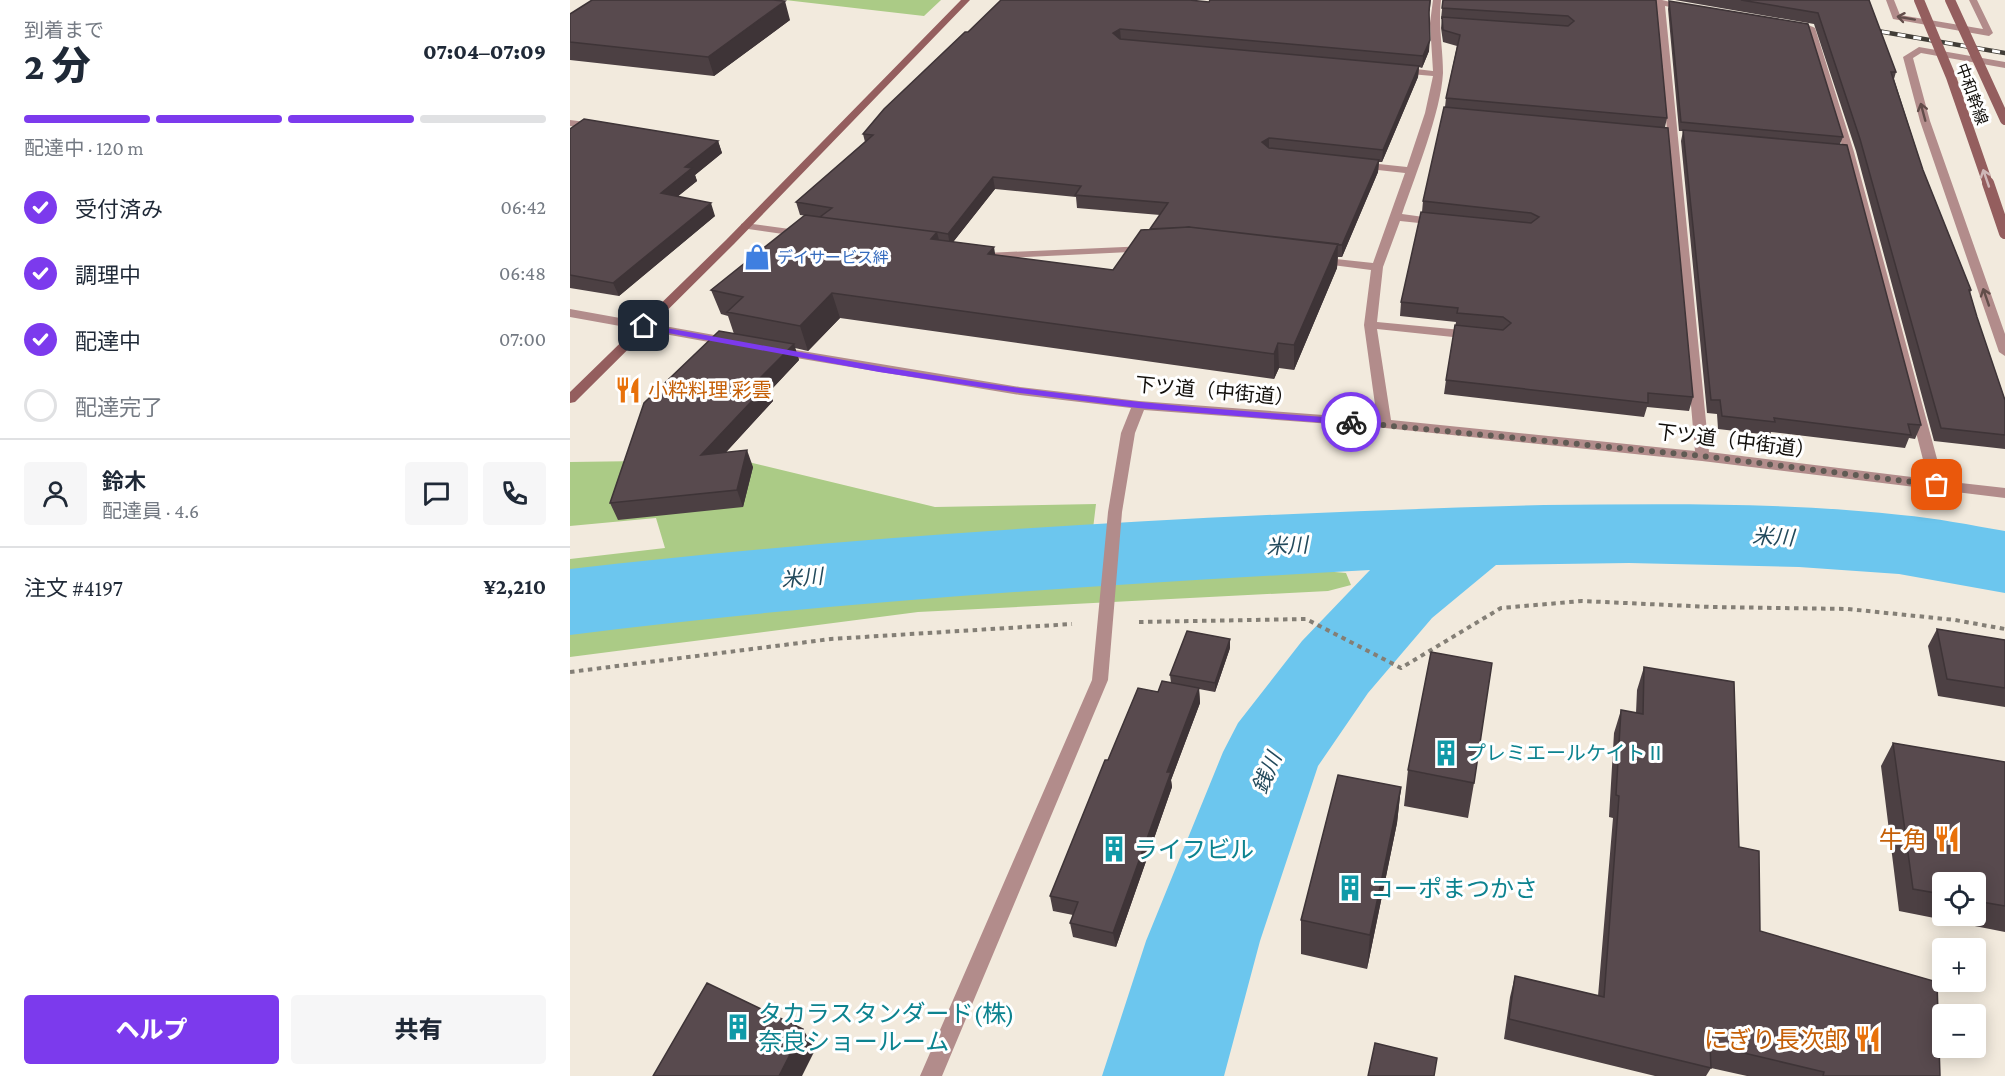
<!DOCTYPE html>
<html lang="ja">
<meta charset="utf-8">
<style>
body{margin:0;font-family:"Crimson Pro","Noto Sans JP",serif;background:#f6f6f7;color:#1f2937;height:100vh;display:flex;flex-direction:column;font-size:22px;white-space:nowrap}
*{box-sizing:border-box;margin:0}
p{font-size:20px;color:#747a83}
.icon{flex:none;width:33px;height:33px;fill:none;stroke:currentColor;stroke-width:2;stroke-linecap:round;stroke-linejoin:round}
.map{position:relative;flex:1;overflow:hidden}
.side{display:flex;flex-direction:column;background:#fff;width:570px}
.side>*{flex:none}
.controls{position:absolute;left:1362px;top:872px;display:grid;gap:12px}
.controls a{display:grid;place-items:center;width:54px;height:54px;border-radius:6px;background:#fff;box-shadow:0 3px 15px #0003;font-size:30px}
.pin{position:absolute;display:grid;place-items:center;width:51px;height:51px;color:#fff;margin:-26px;border-radius:12px;box-shadow:0 3px 9px #0006}
.courier{position:absolute;display:grid;place-items:center;width:60px;height:60px;margin:-30px;border:4px solid #7c3aed;border-radius:50%;background:#fff;color:#222;box-shadow:0 2px 8px #0007}
.head em{font-style:normal;font-weight:800}
.head div{display:flex;flex-direction:column-reverse}
.head{display:flex;align-items:center;justify-content:space-between;height:102px;padding:0 24px}
h1{font-size:39px;font-weight:800;line-height:45px}
.bar{display:grid;grid-template-columns:repeat(4,1fr);gap:9px 6px;align-content:center;height:72px;padding:0 24px}
.bar i{height:8px;border-radius:4px;background:#e0e1e3}
.bar .current{background:#7c3aed}
.bar p{grid-column:span 4}
.line{display:flex;align-items:center;gap:15px;padding:0 24px;border-top:2px solid #e0e1e3}
.line div{flex:1}
.round{display:grid;place-items:center;flex:none;width:63px;height:63px;border-radius:6px;background:#f6f6f7}
ol{padding:0 24px;list-style:none}
li{display:flex;align-items:center;gap:18px;height:66px}
li p{margin-inline-start:auto}
li .icon{padding:6px;border-radius:50%;background:#7c3aed;color:#fff;stroke-width:4}
li:last-child{color:#747a83}
li i{width:33px;height:33px;border:3px solid #e0e1e3;border-radius:50%}
.action{display:flex;gap:12px;margin-top:auto;padding:12px 24px}
.action a{flex:1;height:69px;border-radius:6px;background:#7c3aed;color:#fff;font-size:24px;font-weight:800;line-height:69px;text-align:center}
.action a+a{background:#f6f6f7;color:#1f2937}
main{display:flex;flex:1;min-height:0}
.map>svg:first-child{display:block}
</style>
<main>
<section class="side">
<div class="head"><div><h1>2 分</h1><p>到着まで</p></div><em>07:04–07:09</em></div>
<div class="bar"><i class="current"></i><i class="current"></i><i class="current"></i><i></i><p>配達中 · 120 m</p></div>
<ol>
<li><svg class="icon" aria-label="check" viewBox="0 0 24 24"><path d="M5 12l5 5 9-10"/></svg>受付済み<p>06:42</p></li>
<li><svg class="icon" aria-label="check" viewBox="0 0 24 24"><path d="M5 12l5 5 9-10"/></svg>調理中<p>06:48</p></li>
<li><svg class="icon" aria-label="check" viewBox="0 0 24 24"><path d="M5 12l5 5 9-10"/></svg>配達中<p>07:00</p></li>
<li><i></i>配達完了</li>
</ol>
<div class="line" style="height:108px"><a class="round"><svg class="icon" aria-label="person" viewBox="0 0 24 24"><circle cx="12" cy="8" r="4"/><path d="M4 21q1-7 8-7t8 7"/></svg></a><div><b>鈴木</b><p>配達員 · 4.6</p></div><a class="round"><svg class="icon" aria-label="chat" viewBox="0 0 24 24"><path d="M4 5h16v11H9l-5 4z"/></svg></a><a class="round"><svg class="icon" aria-label="phone" viewBox="0 0 24 24"><path d="M5 4h4l2 5-3 2q2 4 5 5l2-3 5 2v4C11 20 4 13 5 4z"/></svg></a></div>
<div class="line" style="height:78px"><div>注文 #4197</div><b>¥2,210</b></div>
<div class="action"><a>ヘルプ</a><a>共有</a></div>
</section>
<div class="map">
<svg width="1435" height="1076" viewBox="0 0 1435 1076">
<rect width="100%" height="100%" fill="#f2eadd"/>
<!-- green -->
<path fill="#abcb86" d="M215,0H371L354,16Z
M95,442L365,507L526,504L522,537L197,556L0,581V559L95,548L86,518L0,526V462L73,461Z
M675,564L776,573L781,585L758,591L348,612L0,657V614L147,595Z"/>
<g fill="none" stroke-linecap="round" stroke-linejoin="round">
<!-- river -->
<path fill="#6cc6ee" fill-rule="evenodd" d="M974,505C1093,504 1213,502 1331,515C1366,518 1400,525 1435,531V593L1329,574L1229,567L1059,563L926,565L862,618L798,693L748,766L690,941L654,1076H532L576,941L653,752L668,723L732,641L800,570C533,585 266,601 0,635V569C323,532 649,514 974,505Z"/>
<!-- path -->
<path stroke="#847f76" stroke-width="4" stroke-dasharray="4.5 4.5" stroke-linecap="butt" d="M569,622L736,619L831,668L931,608L1012,601L1142,607L1278,609L1385,620L1435,629
M0,672L261,639L502,624"/>
<!-- street -->
<path fill="#b28c8b" fill-rule="evenodd" d="M863,0H871C868,28 873,47 873,73C871,112 845,176 832,214L868,219L874,222L868,225L830,221L813,267L807,322L902,331L908,335L902,339L807,329L821,420L1125,451L1086,4L1073,0H1092L1121,7L1117,10L1095,6L1139,452L1358,479L1274,152L1237,30L1216,25C1222,20 1239,24 1245,28L1284,152L1373,481L1435,488V498L1132,461L815,428L574,410L565,433L552,512L538,680L372,1076H350L522,680L538,512L551,433L561,408L450,395L208,355L202,351L208,347L450,387L569,401L807,419L794,325L801,270L747,263L741,260L747,257L803,263L835,173L790,168L785,165L790,162L837,167L855,113L863,76L829,73L824,70L829,67L863,71L860,23Z
M1316,0H1324L1330,15L1413,29L1399,0H1407L1423,33L1419,36L1323,19Z
M1349,47L1435,62V68L1351,53L1343,58L1360,121L1435,334V356L1429,352L1350,121L1333,57Z
M0,120L24,123L29,126L24,129L0,126Z
M175,223L234,231L240,234L234,237L171,228V224Z
M577,246L583,249L581,251L415,259L409,256L415,253Z
M0,309L161,338L167,342L161,346L0,317Z"/>
<!-- secondary -->
<path fill="#945e5e" fill-rule="evenodd" d="M391,0H400L164,244L5,402L0,403V392L156,240Z"/>
<!-- rail casing -->
<g stroke="#413d37" stroke-width="4.5">
<path id="rail" d="M1296,29L1435,53"/>
</g>
<!-- rail -->
<use href="#rail" stroke="#fff" stroke-width="3" stroke-dasharray="8" stroke-linecap="butt"/>
<!-- secondary-bridge-far1 -->
<path stroke="#945e5e" stroke-width="10" d="M1349,0L1381,77L1418,184
M1380,0L1435,120"/>
<!-- secondary-bridge -->
<path stroke="#945e5e" stroke-width="12" d="M1418,183L1435,233"/>
</g>
<!-- wall -->
<path fill="#4c4043" fill-rule="evenodd" d="M640,0H861L859,15V51L852,68L849,67L848,77L812,162H809L808,172L772,257H768L767,268L724,370L709,368L704,379L270,318L238,351L225,348L229,360L200,391L203,401L156,452L183,467L173,507L48,520L40,503L164,334L158,316L151,314L141,290L238,216L230,215L226,202L295,142L293,134L398,32L639,2ZM425,189L506,197L507,208L590,215L580,229L543,270L425,255L383,242Z
M873,0H1086L1097,118L1095,127L1123,397L1119,411L1077,407L1074,417L874,394L876,380L886,322L830,316L831,302L852,212L853,201L875,107L876,98L887,46L873,42L871,28L872,19H871Z
M1105,0H1299L1326,72L1324,79L1353,170L1401,290L1400,293L1407,317L1435,400V449L1364,441L1286,151L1244,24Z
M1099,1L1273,137L1270,144L1351,425L1345,439L1339,438L1335,448L1201,432L1200,435L1148,429L1147,414L1137,413L1111,141L1113,131H1109L1098,9Z
M0,14L220,20L144,76L0,60Z
M0,129L148,141L152,153L125,175L127,181L108,196L145,216L49,296L0,288Z
M1367,629L1435,640V707L1368,696L1358,646Z
M660,648L645,692L629,689L630,703L601,780L602,787L546,947L503,937L500,923L503,915L483,911L480,896L538,760L588,692L601,683L600,675Z
M1074,667L1169,847L1190,931L1370,1076H1177L1141,1068L1136,1076H1085L934,1039L940,997L945,976L1028,996L1043,818L1039,817L1044,733L1051,710L1066,713L1067,690Z
M1323,743L1435,762V932L1329,911L1311,766ZM1372,882H1406V915H1372Z
M838,770L904,783L898,818L834,806Z
M831,787L827,823L797,969L731,954V920Z"/>
<!-- shaded-wall -->
<path fill="#3e3437" d="M215,1L220,20L144,76L138,57Z
M550,29L551,40L543,33Z
M860,40L859,51L852,68L853,56Z
M849,66L848,77L812,162L813,150Z
M699,138V150L692,142Z
M148,141L152,153L125,175L127,181L96,206L91,193L115,167Z
M809,160L808,172L772,257V245Z
M423,177L425,189L380,246L378,234Z
M141,203L145,216L49,296L43,283Z
M367,232L373,256L361,239Z
M768,244L767,268L724,370V345Z
M424,247L428,272L418,254Z
M262,293L270,318L238,351L230,326Z
M708,343L709,368L704,379V354Z
M224,344L229,360L200,391L203,401L138,472L131,455L186,382Z
M177,450L183,467L173,507L167,490Z
M660,639V648L645,692V683Z
M629,688L630,703L601,780L602,787L546,947L543,933L597,772Z
M831,787L827,823L797,969L800,935Z
M233,1029L245,1050L232,1076H208Z"/>
<!-- building -->
<path fill="#584a4e" stroke="#3e3437" stroke-width="1.5" d="M22,0H202L215,1L138,57L0,42V14Z
M431,0H619L639,2L640,0H860L859,12L860,40L853,56L550,29L543,33L550,39L849,66L813,150L699,138L692,142L699,148L809,160L772,245L619,227L580,229L598,203L505,195L511,186L423,177L378,234L367,232L250,217L262,208L226,202L303,135L293,134L314,109L395,32H398Z
M873,0H1086L1097,118L876,98L890,35L873,30L872,17L998,26L1004,21L998,16L872,8Z
M1171,0H1299L1326,72H1321L1353,170L1401,290H1399L1407,317L1435,400V435L1371,428L1290,139L1248,13Z
M1099,1L1238,24L1273,137L1111,122Z
M874,107L1098,128L1123,397L1078,393V403L876,380L885,325L933,330L941,323L933,317L887,313L888,308L831,302L851,212L961,223L969,217L961,213L853,201Z
M14,119L148,141L115,167L122,168L91,193L141,203L43,283L0,275V129Z
M1113,130L1277,145L1351,425L1338,424L1341,435L1204,418L1205,422L1152,416L1150,400H1141Z
M235,215L367,232L361,239L424,247L418,254L543,270L571,230L619,227L768,244L724,345L708,343L704,354L262,293L230,326L157,312L173,297L141,290Z
M149,331L224,344L186,382L197,385L131,455L177,450L167,490L40,503L74,403Z
M1367,629L1435,640V688L1377,679Z
M617,631L660,639L645,683L600,675Z
M861,652L922,663L904,783L838,770Z
M1074,667L1164,682L1169,847L1189,851L1190,931L1367,982L1370,1076H1253L1254,1072L1140,1045L1141,1068L939,1019L945,976L1034,997L1049,796L1046,795L1051,710L1073,714Z
M592,681L629,688L597,772H601L543,933L500,923L508,902L480,896L535,760H538L568,688L588,692Z
M1323,743L1435,762V906L1406,901V882H1372V894L1343,889Z
M768,775L831,787L800,935L731,920Z
M137,983L233,1029L209,1076H83Z
M805,1043L867,1058L864,1076H798Z"/>
<!-- one-way arrows -->
<defs><path id="oneway-shaft" d="M-6 0H5M1.5-3L5.5 0L1.5 3" fill="none" stroke-width="1.6" stroke-linecap="round" stroke-linejoin="round" transform="scale(1.5)"/></defs>
<g stroke="#624d4a">
<use href="#oneway-shaft" transform="translate(1336 18) rotate(-170)"/>
<use href="#oneway-shaft" transform="translate(1353 112) rotate(-105)"/>
<use href="#oneway-shaft" transform="translate(1416 297) rotate(-109)"/>
</g>
<use stroke="#cfb7b7" href="#oneway-shaft" transform="translate(1416 178) rotate(-109)"/>
<!-- route -->
<path fill="#7c3aed" d="M74,324C199,346 324,371 450,388C560,403 671,411 781,419L786,422L781,425L568,408L450,393L309,372L71,328V324Z"/>
<g fill="none" stroke-linecap="round" stroke-linejoin="round">
<!-- done -->
<path stroke="#605b54" stroke-width="6" stroke-dasharray="0 10.8" d="M781,422L1132,456L1367,485"/>
</g>
<!-- icons -->
<defs>
<g id="shop-bare" transform="scale(2.07)"><path d="M-5-2.5h2.3a2.7 3.5 0 0 1 5.4 0H5L5.5 6h-11ZM-1.5-2.5h3a1.5 2.3 0 0 0-3 0Z" fill="#3f7fe0" stroke="#fff" stroke-width="2.5" paint-order="stroke"/></g>
<g id="restaurant-bare" transform="scale(2.07)"><path d="M-5-6h1v4h1v-4h1v4h1v-4h1v5L-1.5 .5V6h-2V.5L-5-1ZM5-6V6H3V1.5H1.5Q1.5-4 5-6Z" fill="#e8710a" stroke="#fff" stroke-width="2.5" paint-order="stroke"/></g>
<g id="building-bare" transform="scale(2.07)"><path d="M-4-6H4V6H1V3H-1V6H-4ZM-2.5-4.3h1.7v1.8h-1.7ZM.8-4.3h1.7v1.8H.8ZM-2.5-1h1.7V.8h-1.7ZM.8-1h1.7V.8H.8Z" fill="#0f9aa8" stroke="#fff" stroke-width="2.5" paint-order="stroke"/></g>
</defs>
<g fill-rule="evenodd">
<use href="#shop-bare" x="187" y="257"/>
<use href="#restaurant-bare" x="58" y="390"/>
<use href="#building-bare" x="876" y="753"/>
<use href="#restaurant-bare" x="1377" y="839"/>
<use href="#building-bare" x="544" y="849"/>
<use href="#building-bare" x="780" y="888"/>
<use href="#building-bare" x="168" y="1027"/>
<use href="#restaurant-bare" x="1298" y="1039"/>
</g>
<g text-anchor="middle" dominant-baseline="central" stroke-width="6" stroke-linejoin="round" paint-order="stroke">
<!-- far-street labels -->
<g font-size="16" fill="#110e0a" stroke="#fff">
<text transform="translate(1402 94) rotate(70)">中和幹線</text>
</g>
<!-- far-shop labels -->
<g font-size="16" fill="#366cbe" stroke="#fff" text-anchor="start">
<text x="207" y="257">デイサービス絆</text>
</g>
<!-- food labels -->
<g font-size="20" fill="#c56008" stroke="#fff" text-anchor="start">
<text x="78" y="390">小粋料理 彩雲</text>
</g>
<!-- street labels -->
<g font-size="20" fill="#110e0a" stroke="#fff">
<text transform="translate(645 391) rotate(5)">下ツ道（中街道）</text>
<text transform="translate(1166 441) rotate(7)">下ツ道（中街道）</text>
</g>
<!-- culture labels -->
<g font-size="20" fill="#0d838f" stroke="#fff" text-anchor="start">
<text x="896" y="753">プレミエールケイトⅡ</text>
</g>
<!-- water labels -->
<g font-size="21" font-style="italic" fill="#234a5c" stroke="#fff">
<text transform="translate(1203 537) rotate(3)">米川</text>
<text transform="translate(717 546) rotate(-3)">米川</text>
<text transform="translate(232 578) rotate(-5)">米川</text>
<text transform="translate(697 773) rotate(-67)">銭川</text>
</g>
<!-- near-food labels -->
<g font-size="24" fill="#c56008" stroke="#fff" text-anchor="end">
<text x="1357" y="839">牛角</text>
<text x="1278" y="1039">にぎり長次郎</text>
</g>
<!-- near-culture labels -->
<g font-size="24" fill="#0d838f" stroke="#fff" text-anchor="start">
<text x="564" y="849">ライフビル</text>
<text x="800" y="888">コーポまつかさ</text>
<text x="188" y="1013">タカラスタンダード(株)<tspan x="188" dy="28">奈良ショールーム</tspan></text>
</g>
</g>
</svg>
<div class="controls">
<a><svg class="icon" aria-label="locate" viewBox="0 0 24 24"><circle cx="12" cy="12" r="6"/><path d="M12 2v4M12 18v4M2 12h4M18 12h4"/></svg></a>
<a>+</a>
<a>−</a>
</div>
<div class="pin" style="left:1367px;top:485px;background:#ea580c"><svg class="icon" aria-label="bag" viewBox="0 0 24 24"><path d="M5 8h14l-1 12H6zM9 8a3 3 0 0 1 6 0"/></svg></div>
<div class="pin" style="left:74px;top:326px;background:#1f2937"><svg class="icon" aria-label="home" viewBox="0 0 24 24"><path d="M3 11l9-7 9 7M6 9v11h12V9"/></svg></div>
<div class="courier" style="left:781px;top:422px"><svg class="icon" aria-label="bike" viewBox="0 0 24 24"><circle cx="6" cy="16" r="4"/><circle cx="18" cy="16" r="4"/><path d="M6 16l4-8h5l3 8M10 8l3 8H6M13 5h3"/></svg></div>
</div>
</main>
